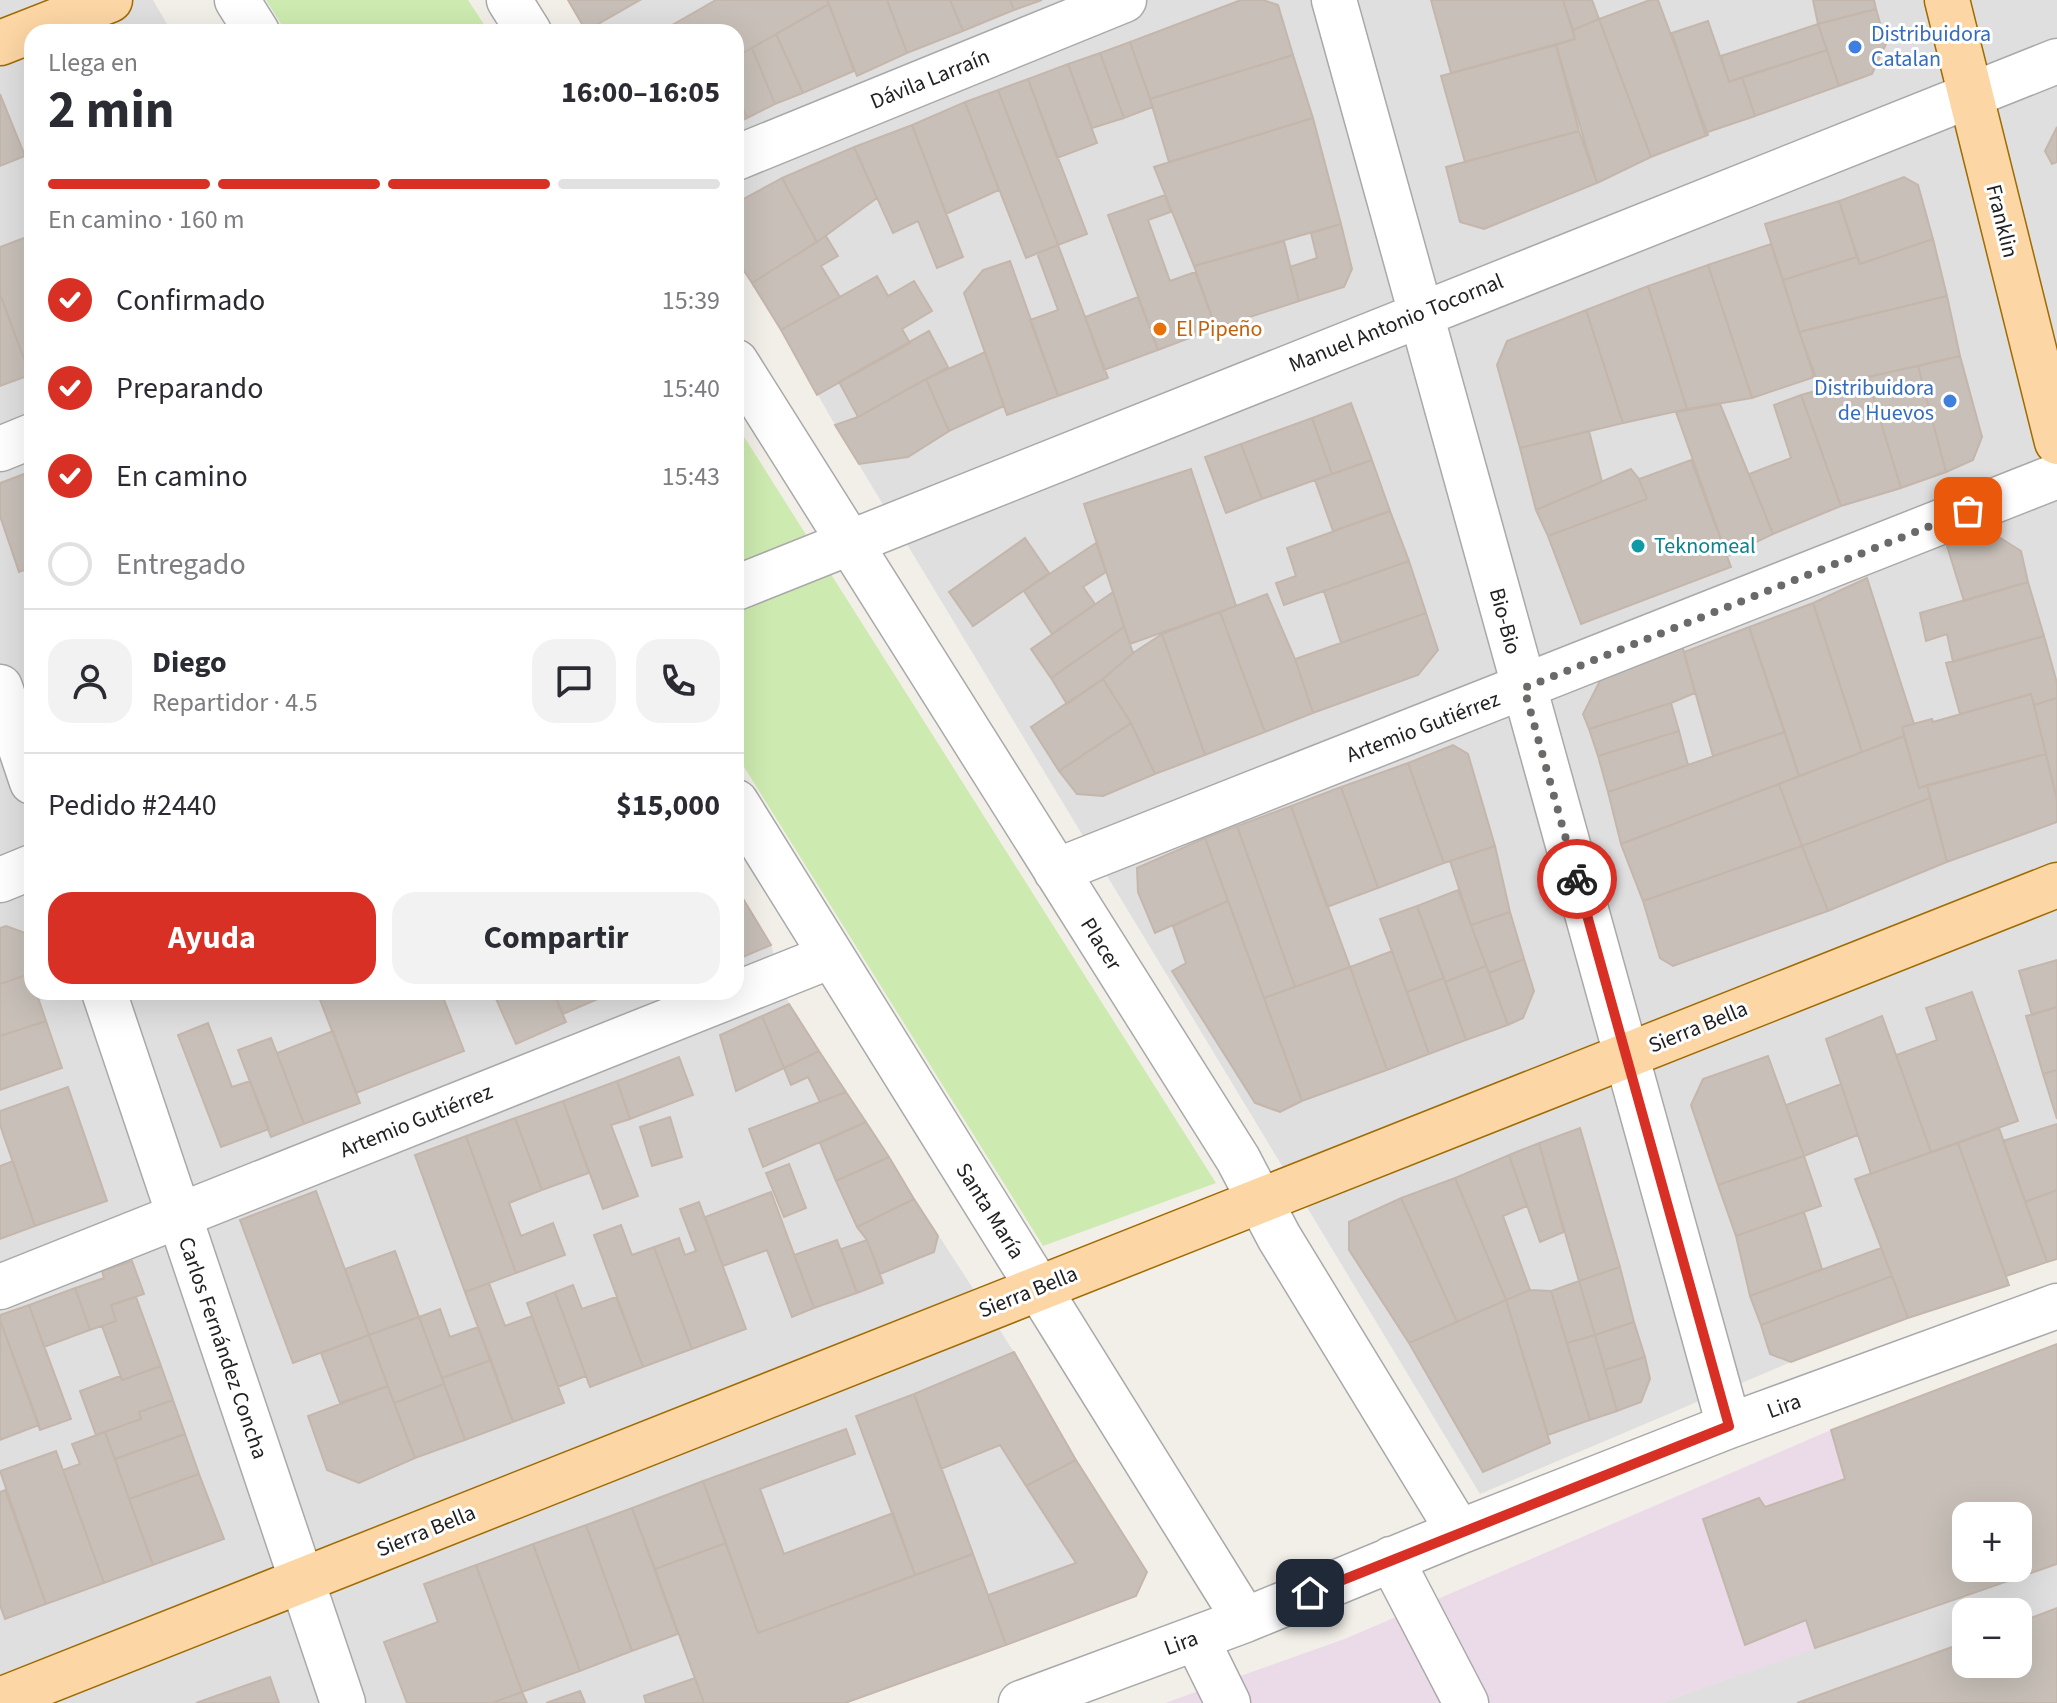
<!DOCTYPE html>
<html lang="es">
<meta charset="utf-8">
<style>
body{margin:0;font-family:"Source Sans 3",sans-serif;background:#f2f2f3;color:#2b2b33;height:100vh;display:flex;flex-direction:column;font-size:30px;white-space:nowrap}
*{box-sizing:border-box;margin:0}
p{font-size:26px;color:#7c7c81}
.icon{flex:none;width:44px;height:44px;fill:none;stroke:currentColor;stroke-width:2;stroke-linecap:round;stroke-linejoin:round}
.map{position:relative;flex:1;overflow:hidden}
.details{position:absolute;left:24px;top:24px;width:720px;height:976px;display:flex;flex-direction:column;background:#fff;border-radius:24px;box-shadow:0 8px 32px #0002}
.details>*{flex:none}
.fabs{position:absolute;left:1952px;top:1502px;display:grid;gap:16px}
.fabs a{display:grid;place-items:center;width:80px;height:80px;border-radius:16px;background:#fff;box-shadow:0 8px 32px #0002;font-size:40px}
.pin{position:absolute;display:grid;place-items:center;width:68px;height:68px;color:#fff;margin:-34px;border-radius:16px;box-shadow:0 4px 12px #0006}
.courier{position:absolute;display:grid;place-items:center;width:80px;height:80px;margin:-40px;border:6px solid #d93025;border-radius:50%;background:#fff;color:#222;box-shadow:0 2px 10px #0007}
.headline em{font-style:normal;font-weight:700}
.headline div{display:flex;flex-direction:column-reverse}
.headline{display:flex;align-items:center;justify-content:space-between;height:136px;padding:0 24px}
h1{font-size:52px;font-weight:700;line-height:60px}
.bar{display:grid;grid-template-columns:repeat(4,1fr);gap:12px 8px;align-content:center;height:96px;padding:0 24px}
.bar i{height:10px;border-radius:6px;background:#e1e1e2}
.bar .on{background:#d93025}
.bar p{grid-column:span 4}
.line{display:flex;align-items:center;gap:20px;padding:0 24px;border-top:2px solid #e1e1e2}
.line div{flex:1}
.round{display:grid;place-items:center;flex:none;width:84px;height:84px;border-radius:24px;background:#f2f2f3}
ol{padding:0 24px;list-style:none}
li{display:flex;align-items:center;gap:24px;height:88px}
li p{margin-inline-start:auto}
li .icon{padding:8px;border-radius:50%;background:#d93025;color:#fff;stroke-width:4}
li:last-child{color:#7c7c81}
li i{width:44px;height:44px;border:4px solid #e1e1e2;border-radius:50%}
.cta{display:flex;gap:16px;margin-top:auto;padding:16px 24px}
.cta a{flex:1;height:92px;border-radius:24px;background:#d93025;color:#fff;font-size:32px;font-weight:700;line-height:92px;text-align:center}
.cta a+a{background:#f2f2f3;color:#2b2b33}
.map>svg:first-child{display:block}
</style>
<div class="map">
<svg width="2057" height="1703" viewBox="0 0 2057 1703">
<rect width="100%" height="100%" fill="#f2efe9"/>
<!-- residential -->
<path fill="#e0dfdf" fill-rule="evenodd" d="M0,0H153L167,24L187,32H32V992H736V887L771,945L789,1004L1014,1352L1076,1460L1147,1572L1136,1596L845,1703H0Z
M568,0H2057V1259L2006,1276L2009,1285L1908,1318L1791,1362L1480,1494L835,425L781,330L736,259V32H586Z
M2057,1564V1703H1660L1815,1648ZM1966,1612H2018V1664H1966Z"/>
<!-- industrial -->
<path fill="#ebdbe8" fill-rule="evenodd" d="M2057,1344V1564L1660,1703H1165L1347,1638L1831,1430ZM1966,1516H2018V1568H1966Z"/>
<!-- grass -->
<path fill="#cdebb0" d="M266,0H468L489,32H286Z
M736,424L1216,1183L1043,1246L736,754Z"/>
<!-- building -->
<path fill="#c7bfb8" stroke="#c4b6ab" stroke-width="2" fill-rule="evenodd" d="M568,0H640L586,31Z
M716,0H827L829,4L736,57V32H660Z
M827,0H887L907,53L857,76Z
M887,0H950L963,31L907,53Z
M950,0H1010L1014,10L963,31Z
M1010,0H1042L1014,10Z
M1241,0H1263L1278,5L1293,55L1150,99L1130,42Z
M1431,0H1563L1575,39L1451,73Z
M1563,0H1592L1599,19L1573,30Z
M1650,0H1658L1708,135L1651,157L1599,19Z
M1813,0H1874L1876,9L1818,24Z
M829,4L854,71L803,93L776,34Z
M1876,9L1886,44L1872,74L1839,86L1818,24Z
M1599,19L1651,157L1597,183L1556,45L1575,39L1573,30Z
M1708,21L1729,82L1742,77L1755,116L1705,133L1672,33Z
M1818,24L1827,50L1729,82L1721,56Z
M776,34L803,93L775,104L752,48Z
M1130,42L1153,107L1124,118L1100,53Z
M1556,45L1579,131L1465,162L1441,76Z
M752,48L775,104L747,118L736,91V57Z
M1827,50L1839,86L1755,116L1742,77Z
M1100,53L1124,118L1092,128L1068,64Z
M1293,55L1313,118L1169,162L1150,99Z
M1068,64L1097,143L1057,158L1028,79Z
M1028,79L1087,234L1058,245L998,90Z
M998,90L1058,245L1026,258L965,102Z
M736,91L747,118L736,123Z
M0,94L25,156L0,166Z
M965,102L999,190L946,214L912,125Z
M1313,118L1341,224L1194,266L1154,167Z
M912,125L963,257L937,268L918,221L893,233L854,147Z
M2057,127V162L2052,164L2045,151Z
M1579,131L1597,183L1484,229L1460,222L1446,167Z
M854,147L877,198L817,242L782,178Z
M1904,177L1918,185L1933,239L1860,264L1839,201Z
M782,178L817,242L752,283L736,259V203Z
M1165,195L1171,212L1148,220L1170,281L1195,272L1216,328L1158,350L1108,215Z
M1839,201L1857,257L1783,280L1765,224Z
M1341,224L1352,269L1344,287L1299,301L1290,267L1317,258L1311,233Z
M32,235V374L30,375L0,294V247Z
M826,236L838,256L821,266L840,297L781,330L752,283Z
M1933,239L1947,296L1799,332L1783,280L1857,257L1860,264Z
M1284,241L1299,301L1216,328L1194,266Z
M1771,244L1814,377L1752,398L1708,265Z
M1058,245L1108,378L1058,396L1030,320L1058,310L1037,253Z
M1010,261L1058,396L1007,415L964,293L983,270Z
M1708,265L1752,398L1687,409L1648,286Z
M877,276L888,296L914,281L932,311L902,329L910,343L817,395L781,330Z
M1648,286L1687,409L1623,423L1586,310Z
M0,294L30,375L0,386Z
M1947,296L1960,356L1820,388L1799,332Z
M1138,297L1158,350L1104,370L1085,317Z
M1586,310L1623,423L1520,448L1497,365L1507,341Z
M929,331L948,367L858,417L839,382Z
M985,352L1004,406L949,431L926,379Z
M1960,356L1982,437L1973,460L1946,472L1918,366Z
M1918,366L1946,472L1901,488L1867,377Z
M1867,377L1901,488L1841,506L1801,395Z
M926,379L949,431L908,457L859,464L835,425L858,417Z
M1801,395L1841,506L1773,534L1749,474L1791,458L1774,405Z
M1351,403L1372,460L1332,474L1312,418Z
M1720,404L1773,534L1727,556L1676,412Z
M1312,418L1332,474L1262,499L1241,444Z
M1589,431L1602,482L1536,510L1520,448Z
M1241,444L1262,499L1226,513L1205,457Z
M1372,460L1390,511L1333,531L1315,480Z
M1691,460L1731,567L1581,624L1548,536L1647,499L1639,479Z
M1191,469L1236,606L1130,644L1084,504Z
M1631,469L1639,479L1647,499L1548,536L1536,510Z
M32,471V567L19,572L0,516V483Z
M1390,511L1409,561L1284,605L1276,583L1296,576L1287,548Z
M1991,532L2021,551L2028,582L1964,601L1947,546Z
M1025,538L1049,573L973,626L949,592Z
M1096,543L1106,572L1083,587L1095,604L1052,634L1024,591Z
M1409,561L1426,613L1341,643L1324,591Z
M1867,578L1914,724L1902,727L1904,736L1862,752L1813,603Z
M2028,582L2044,636L1953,662L1947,634L1926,641L1920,613Z
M1113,592L1124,627L1051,678L1031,649Z
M1267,594L1295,659L1313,713L1265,732L1220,612Z
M1813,603L1862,752L1799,776L1749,627Z
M1220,612L1265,732L1205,755L1162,634Z
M1426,613L1438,650L1418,675L1313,713L1295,659Z
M1124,627L1133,653L1103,679L1067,704L1051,678Z
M1749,627L1785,732L1713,756L1684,652Z
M1162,634L1205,755L1155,774L1131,723L1103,679L1133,653Z
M2044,636L2057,683V698L2034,705L2031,694L1960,714L1946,663Z
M1682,645L1695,693L1671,703L1589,729L1583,714L1602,677Z
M1103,679L1131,723L1059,771L1031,727Z
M2031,694L2046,754L1919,788L1902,727L1932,719L1933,722Z
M2057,698V800L2034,705Z
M1671,703L1679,731L1598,756L1589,729Z
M1131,723L1155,774L1103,796L1077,794L1059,771Z
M1679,731L1688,765L1608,792L1598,756Z
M1785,732L1799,776L1621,844L1608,792Z
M1904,736L1919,788L1927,785L1930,798L1802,846L1779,784Z
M1453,745L1468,754L1495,846L1444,863L1408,763Z
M2046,754L2057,800V822L1947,862L1927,785Z
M1408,763L1444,863L1378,888L1341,787Z
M1779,784L1802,846L1643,901L1621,844Z
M1341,787L1378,888L1327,907L1291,806Z
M1930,798L1947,862L1828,911L1802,846Z
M1291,806L1350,967L1295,987L1237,826Z
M1237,826L1295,987L1264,998L1205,838Z
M1205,838L1228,901L1155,933L1138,892L1137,868Z
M1495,846L1510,912L1471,925L1450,861Z
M1802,846L1828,911L1673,966L1660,958L1643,901Z
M736,887L771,945L736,960Z
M1458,890L1486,966L1445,982L1417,906Z
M1228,901L1302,1101L1280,1112L1255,1103L1172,971L1186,963L1173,926Z
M1417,906L1444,978L1407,992L1380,919Z
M1510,912L1524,959L1489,973L1471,925Z
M6,926L25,933L32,957V973L0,984V928Z
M1392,951L1429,1054L1387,1070L1350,967Z
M1524,959L1534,991L1523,1018L1508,1025L1489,973Z
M2057,960V1007L2032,1015L2019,971Z
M1486,966L1508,1025L1466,1040L1445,982Z
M1350,967L1387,1070L1302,1101L1264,998Z
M29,974L32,992H36L46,1021L0,1036V984Z
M1444,978L1466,1040L1429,1054L1407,992Z
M317,992H441L464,1051L356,1093Z
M493,992H553L566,1022L516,1044Z
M553,992H614L563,1014Z
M1972,992L2018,1121L1931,1152L1896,1055L1937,1040L1926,1008Z
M789,1004L819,1051L784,1068L762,1016Z
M2057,1007V1070L2043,1074L2026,1016Z
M762,1016L784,1068L736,1091L720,1035Z
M1882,1016L1931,1152L1871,1174L1826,1039Z
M46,1021L62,1068L0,1090V1036Z
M208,1023L232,1087L250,1081L269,1129L221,1147L178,1035Z
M333,1031L360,1103L304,1124L277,1053Z
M271,1038L304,1124L271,1137L238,1050Z
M819,1051L846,1092L820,1102L808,1077L791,1085L784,1068Z
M1768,1056L1804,1156L1718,1185L1691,1105L1703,1079Z
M679,1057L693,1095L630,1119L617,1081Z
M2057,1070V1119L2043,1074Z
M617,1081L630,1119L611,1125L638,1196L603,1209L563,1101Z
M1841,1084L1858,1135L1804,1156L1786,1105Z
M68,1087L107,1201L35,1226L0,1125V1111Z
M846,1092L866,1122L763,1167L749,1129Z
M563,1101L589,1173L542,1190L515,1118Z
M670,1117L682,1157L652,1166L640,1127Z
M515,1118L542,1190L509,1203L521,1236L553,1223L565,1255L516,1273L466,1136Z
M866,1122L889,1157L836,1181L820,1143Z
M2057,1124V1190L2025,1202L2003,1141Z
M1580,1128L1620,1267L1579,1281L1539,1143Z
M1999,1128L2047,1262L2006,1276L1958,1143Z
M466,1136L516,1273L465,1292L415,1155Z
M1539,1143L1564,1232L1540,1242L1509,1155Z
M1958,1143L2009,1285L1908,1318L1855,1179Z
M1509,1155L1527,1206L1503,1216L1530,1290L1506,1300L1455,1178Z
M1804,1156L1821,1206L1736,1236L1718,1185Z
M889,1157L914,1199L857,1227L836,1181Z
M13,1161L35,1226L0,1239V1166Z
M789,1164L806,1208L784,1217L766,1173Z
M1455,1178L1506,1300L1457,1322L1401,1198Z
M2057,1190V1259L2047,1262L2025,1202Z
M316,1191L369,1335L293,1363L240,1220Z
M771,1192L814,1308L792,1317L767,1250L723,1266L705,1217Z
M1401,1198L1457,1322L1409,1343L1349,1250V1222Z
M914,1199L938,1236L934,1252L880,1274L867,1240L857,1227Z
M699,1202L746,1329L692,1349L654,1247L679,1238L685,1255L696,1251L680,1209Z
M1804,1212L1822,1269L1750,1296L1736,1236Z
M621,1225L632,1255L654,1247L692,1349L643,1367L594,1235Z
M837,1240L857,1293L814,1308L794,1255Z
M867,1240L883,1283L857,1293L841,1249Z
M1881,1248L1892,1276L1761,1325L1750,1296Z
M395,1251L419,1317L369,1335L345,1269Z
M132,1261L144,1294L111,1305L116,1321L90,1330L75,1288L104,1278L102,1271Z
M1620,1267L1634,1322L1595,1335L1579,1281Z
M1892,1276L1908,1318L1791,1362L1770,1354L1761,1325Z
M1579,1281L1595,1335L1567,1343L1551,1291Z
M489,1283L505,1326L532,1316L564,1403L513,1422L465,1292Z
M573,1285L582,1309L616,1297L643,1367L590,1387L555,1292Z
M75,1288L90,1330L44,1347L29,1305Z
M1530,1290L1551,1291L1590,1420L1548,1435L1506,1300Z
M555,1292L586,1376L558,1387L527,1303Z
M136,1297L161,1366L122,1380L102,1326L116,1321L111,1305Z
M1506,1300L1550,1443L1483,1472L1409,1343Z
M29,1305L71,1419L40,1430L0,1320V1315Z
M440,1309L450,1337L478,1327L491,1360L442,1378L419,1317Z
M419,1317L444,1384L394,1403L369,1335Z
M0,1320L39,1425L0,1440Z
M1634,1322L1645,1357L1605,1370L1595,1335Z
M369,1335L388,1386L340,1403L321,1353Z
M1595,1335L1617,1411L1590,1420L1567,1343Z
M2057,1344V1564L1815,1648L1806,1620L1745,1645L1703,1519L1759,1498L1765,1507L1845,1479L1831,1430ZM1966,1516H2018V1568H1966Z
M1014,1352L1076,1460L1026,1486L1000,1445L941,1469L914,1394Z
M1645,1357L1650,1379L1641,1402L1617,1411L1605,1370Z
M491,1360L513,1422L465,1440L442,1378Z
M161,1366L173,1400L139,1412L141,1419L96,1435L80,1391L120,1376L122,1380Z
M444,1384L465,1440L415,1458L394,1403Z
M388,1386L415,1458L359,1483L327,1470L308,1416Z
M914,1394L973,1554L915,1575L856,1416Z
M173,1400L185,1434L115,1459L105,1432L141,1419L139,1412Z
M846,1429L855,1454L760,1489L784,1554L893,1513L915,1575L758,1633L703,1481Z
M105,1432L153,1565L104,1583L63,1470L80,1464L72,1444Z
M185,1434L199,1474L129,1499L115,1459Z
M56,1451L104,1583L46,1604L0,1471Z
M1076,1460L1147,1572L1136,1596L1006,1645L988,1595L1076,1563L1026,1486Z
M199,1474L224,1539L153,1565L129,1499Z
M703,1481L726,1543L655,1569L632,1508Z
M5,1490L46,1604L5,1619L0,1605V1492Z
M632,1508L678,1634L632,1651L586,1525Z
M586,1525L632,1651L580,1671L533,1544Z
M726,1543L758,1633L973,1554L1006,1645L845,1703H704L655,1569Z
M533,1544L580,1671L522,1692L476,1565Z
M476,1565L522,1692L492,1703H407L384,1642L438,1622L424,1584Z
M2057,1608V1703H1797L1966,1642V1664H2018V1623Z
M270,1677L279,1703H196L247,1685Z
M695,1678L704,1703H646L644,1696Z
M580,1691L585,1703H546Z
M522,1692L527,1703H492Z"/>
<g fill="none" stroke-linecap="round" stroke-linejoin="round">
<!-- minor casing -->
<g stroke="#a9a9a9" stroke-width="47">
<path id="minor" d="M237,0L257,32
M509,0L529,32
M1334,0L1729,1426
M736,158L1124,0
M736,362L1238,1159L1279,1237L1459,1532
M0,449L32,436
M736,588L2057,61
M0,687L32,782
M736,802L1245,1620
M1056,871L2057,476
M0,880L32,867
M104,992L343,1703
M0,1287L831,956
M1391,1559L1466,1703
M1196,1638L1228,1703
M1021,1703L1245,1620L1459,1532L1729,1426L2057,1306"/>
</g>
<!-- major casing -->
<g stroke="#a06b00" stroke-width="47">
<path id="major" d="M1947,0L2057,442
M0,43L110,0
M0,1700L2057,885"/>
</g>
<!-- minor -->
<use href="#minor" stroke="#fff" stroke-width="44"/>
<!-- major -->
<use href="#major" stroke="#fcd6a4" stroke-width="44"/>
</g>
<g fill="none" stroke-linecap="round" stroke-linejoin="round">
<!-- done -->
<path stroke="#6b6a68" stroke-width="8" stroke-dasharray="0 14.4" d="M1577,879L1524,688L1968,511"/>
<!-- route -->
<path stroke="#d93025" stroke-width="10" d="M1310,1593L1729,1426L1577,879"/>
</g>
<!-- markers -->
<g fill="#3f7fe0" stroke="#fff" stroke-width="3">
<circle cx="1855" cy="47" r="8"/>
<circle cx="1950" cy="401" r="8"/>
</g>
<circle fill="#e8710a" stroke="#fff" stroke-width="3" cx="1160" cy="329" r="8"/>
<circle fill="#0f9aa8" stroke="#fff" stroke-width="3" cx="1638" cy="546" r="8"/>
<g text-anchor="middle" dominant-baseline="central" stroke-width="6" stroke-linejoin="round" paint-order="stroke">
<!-- shop labels -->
<g font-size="22" fill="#366cbe" stroke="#fff" text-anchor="start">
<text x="1871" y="34">Distribuidora<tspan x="1871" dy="25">Catalan</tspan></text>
<text x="1934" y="388" text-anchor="end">Distribuidora<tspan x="1934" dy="25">de Huevos</tspan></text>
</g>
<!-- street labels -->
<g font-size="22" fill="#222" stroke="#fff">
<text transform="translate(930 79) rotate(-22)">Dávila Larraín</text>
<text transform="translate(2002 221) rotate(76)">Franklin</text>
<text transform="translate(1396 323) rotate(-22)">Manuel Antonio Tocornal</text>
<text transform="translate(1505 621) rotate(75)">Bio-Bio</text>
<text transform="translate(1423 727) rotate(-21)">Artemio Gutiérrez</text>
<text transform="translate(1101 944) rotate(58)">Placer</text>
<text transform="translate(1698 1027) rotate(-22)">Sierra Bella</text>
<text transform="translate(416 1121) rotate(-22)">Artemio Gutiérrez</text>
<text transform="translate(990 1211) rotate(58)">Santa María</text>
<text transform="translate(1028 1292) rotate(-22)">Sierra Bella</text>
<text transform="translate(223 1348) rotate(71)">Carlos Fernández Concha</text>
<text transform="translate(1784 1406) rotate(-20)">Lira</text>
<text transform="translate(426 1531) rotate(-22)">Sierra Bella</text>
<text transform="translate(1181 1643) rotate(-20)">Lira</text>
</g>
<!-- food labels -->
<g font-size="22" fill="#c56008" stroke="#fff" text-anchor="start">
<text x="1176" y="329">El Pipeño</text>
</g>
<!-- culture labels -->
<g font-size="22" fill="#0d838f" stroke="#fff" text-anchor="start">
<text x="1654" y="546">Teknomeal</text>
</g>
</g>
</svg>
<div class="fabs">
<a>+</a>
<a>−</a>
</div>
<div class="pin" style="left:1968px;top:511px;background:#ea580c"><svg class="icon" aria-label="bag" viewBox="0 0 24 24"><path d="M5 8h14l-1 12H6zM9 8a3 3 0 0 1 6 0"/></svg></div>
<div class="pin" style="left:1310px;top:1593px;background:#1f2937"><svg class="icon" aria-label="home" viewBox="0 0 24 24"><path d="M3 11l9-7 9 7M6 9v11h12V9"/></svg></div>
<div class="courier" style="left:1577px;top:879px"><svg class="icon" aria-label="bike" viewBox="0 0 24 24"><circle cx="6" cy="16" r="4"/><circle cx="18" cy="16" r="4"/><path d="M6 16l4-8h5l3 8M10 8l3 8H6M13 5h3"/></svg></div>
<section class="details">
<div class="headline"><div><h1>2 min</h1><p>Llega en</p></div><em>16:00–16:05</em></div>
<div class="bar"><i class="on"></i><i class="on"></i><i class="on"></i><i></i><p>En camino · 160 m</p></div>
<ol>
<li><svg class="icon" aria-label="check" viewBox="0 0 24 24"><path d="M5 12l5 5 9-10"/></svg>Confirmado<p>15:39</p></li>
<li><svg class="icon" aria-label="check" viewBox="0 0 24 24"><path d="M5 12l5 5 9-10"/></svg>Preparando<p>15:40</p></li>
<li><svg class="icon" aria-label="check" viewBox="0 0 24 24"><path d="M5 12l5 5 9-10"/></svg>En camino<p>15:43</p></li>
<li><i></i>Entregado</li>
</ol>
<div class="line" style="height:144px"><a class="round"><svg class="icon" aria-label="person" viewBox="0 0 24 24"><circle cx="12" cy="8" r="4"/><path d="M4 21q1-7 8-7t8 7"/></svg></a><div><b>Diego</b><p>Repartidor · 4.5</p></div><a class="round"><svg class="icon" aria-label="chat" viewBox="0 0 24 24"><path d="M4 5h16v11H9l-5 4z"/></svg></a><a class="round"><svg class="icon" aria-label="phone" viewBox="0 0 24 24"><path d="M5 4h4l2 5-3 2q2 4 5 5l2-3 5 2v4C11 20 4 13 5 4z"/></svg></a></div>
<div class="line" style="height:104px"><div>Pedido #2440</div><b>$15,000</b></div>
<div class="cta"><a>Ayuda</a><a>Compartir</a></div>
</section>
</div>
